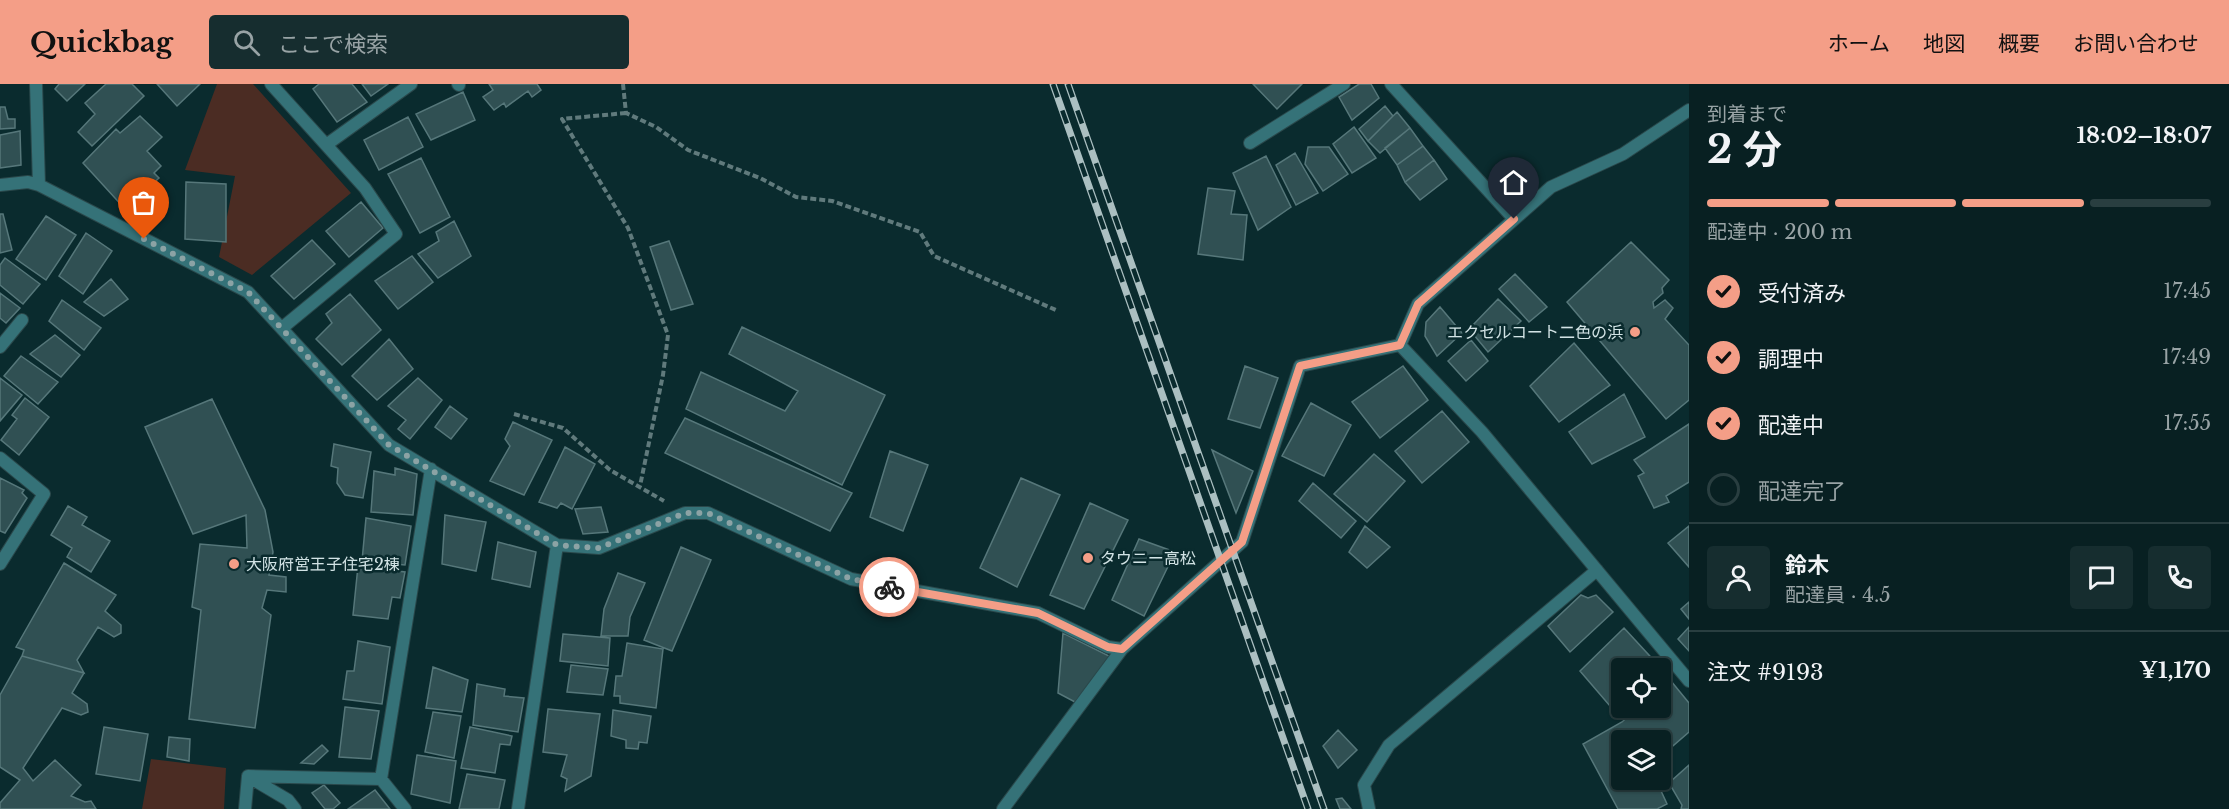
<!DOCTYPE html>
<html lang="ja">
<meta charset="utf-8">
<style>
body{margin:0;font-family:"Libre Baskerville","Noto Sans JP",serif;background:#162d2f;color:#f1f3f6;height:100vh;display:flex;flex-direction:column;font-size:22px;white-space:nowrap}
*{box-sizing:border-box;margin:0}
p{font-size:20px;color:#98a3a5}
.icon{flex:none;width:33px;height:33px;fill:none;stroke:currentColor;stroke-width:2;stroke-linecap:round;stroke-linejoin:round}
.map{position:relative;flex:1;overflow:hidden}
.sheet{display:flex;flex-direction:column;background:#082022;width:540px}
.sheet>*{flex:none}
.buttons{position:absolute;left:1611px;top:574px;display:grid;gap:12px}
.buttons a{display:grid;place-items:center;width:60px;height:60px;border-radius:6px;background:#082022;box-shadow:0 2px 4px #0004,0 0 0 2px #293e40;font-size:30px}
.pin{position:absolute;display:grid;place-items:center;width:51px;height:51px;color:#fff;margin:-62px -26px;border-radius:50% 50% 50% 0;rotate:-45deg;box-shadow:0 0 6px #0007}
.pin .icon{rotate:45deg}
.courier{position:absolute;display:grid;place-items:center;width:60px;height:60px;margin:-30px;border:4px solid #f49e87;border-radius:50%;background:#fff;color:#222;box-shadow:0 2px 8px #0007}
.summary em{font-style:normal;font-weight:700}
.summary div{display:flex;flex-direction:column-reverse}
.summary{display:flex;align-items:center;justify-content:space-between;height:102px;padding:0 18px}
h1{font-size:39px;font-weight:700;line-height:45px}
.bar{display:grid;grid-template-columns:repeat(4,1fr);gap:9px 6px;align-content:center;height:72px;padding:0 18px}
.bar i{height:8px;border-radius:4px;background:#293e40}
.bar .active{background:#f49e87}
.bar p{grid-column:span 4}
.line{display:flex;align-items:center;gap:15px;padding:0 18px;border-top:2px solid #293e40}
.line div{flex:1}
.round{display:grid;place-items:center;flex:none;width:63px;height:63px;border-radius:6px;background:#162d2f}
ol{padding:0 18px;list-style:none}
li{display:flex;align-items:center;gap:18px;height:66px}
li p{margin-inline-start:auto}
li .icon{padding:6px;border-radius:50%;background:#f49e87;color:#111;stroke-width:4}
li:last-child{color:#98a3a5}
li i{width:33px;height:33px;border:3px solid #293e40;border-radius:50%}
header{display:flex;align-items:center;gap:36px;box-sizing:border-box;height:84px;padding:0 30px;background:#f49e87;color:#111}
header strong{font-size:28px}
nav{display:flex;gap:33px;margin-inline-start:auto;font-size:21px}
.search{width:420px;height:54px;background:#162d2f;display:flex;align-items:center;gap:15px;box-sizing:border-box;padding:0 21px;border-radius:6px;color:#98a3a5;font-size:22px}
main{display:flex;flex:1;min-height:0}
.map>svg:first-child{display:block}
</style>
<header>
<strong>Quickbag</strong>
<div class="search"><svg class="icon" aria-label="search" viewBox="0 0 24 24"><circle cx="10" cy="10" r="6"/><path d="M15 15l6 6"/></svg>ここで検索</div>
<nav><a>ホーム</a><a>地図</a><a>概要</a><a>お問い合わせ</a></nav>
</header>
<main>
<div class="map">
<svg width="1689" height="725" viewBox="0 0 1689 725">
<rect width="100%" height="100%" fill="#0a2b2e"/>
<!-- green -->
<path fill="#4b2c23" d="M217,0H253L351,109L252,191L219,173L235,92L185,86Z
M151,675L226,684L224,725H142Z"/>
<!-- building -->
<path fill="#305053" stroke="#56777a" stroke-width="1.5" d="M59,0H85L67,17L55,5Z
M106,0H132L144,12L92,62L78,48L95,30L85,19Z
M157,0H200L177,22Z
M319,0H352L367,18L337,38L313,5Z
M362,0H388L371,12Z
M489,0H537L541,6L532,13L528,7L506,23L504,19L494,26L483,13L493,6Z
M1253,0H1302L1277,25Z
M1359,0H1371L1379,14L1352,36L1339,13Z
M463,8L475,36L431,56L416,30Z
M1385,22L1393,32L1368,57L1359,45Z
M0,23H5L8,35H15V44L0,45Z
M1397,28L1410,44L1380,69L1368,57Z
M140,32L162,53L147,67L161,82L154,89L159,94L125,125L83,79L116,45L120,49Z
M408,33L423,63L379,86L364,56Z
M1354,43L1376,74L1352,89L1333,60Z
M1410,44L1423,62L1397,81L1385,64Z
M20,47L21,81L0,84V51Z
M1423,62L1434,76L1405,98L1397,81Z
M1308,63H1329L1348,90L1323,107L1305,80Z
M1295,69L1318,109L1296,121L1276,81Z
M1266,72L1291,123L1258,146L1233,89Z
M421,74L450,133L420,149L388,90Z
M1434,76L1447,95L1420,116L1405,98Z
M186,98L226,100V158L185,155Z
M1208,104L1235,107L1231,130L1247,131L1243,176L1198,170Z
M361,118L383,144L349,173L326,147Z
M0,130H3L12,166L0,169Z
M46,132L76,151L46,196L16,175Z
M454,137L471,172L438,194L418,170L439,157L436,148Z
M86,149L112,167L83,210L59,192Z
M312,156L335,180L294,215L271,192Z
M669,157L693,220L671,226L650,163Z
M1631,158L1669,196L1662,204L1663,209L1653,218L1654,224L1665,216L1673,224L1665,235L1689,261V316L1666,335L1567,218Z
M412,172L433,198L398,225L375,197Z
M5,174L40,200L23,220L0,201V181Z
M1515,190L1547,223L1529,238L1499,205Z
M111,195L128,215L104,232L84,218Z
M0,209L20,224L6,239L0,234Z
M350,210L381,246L342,281L316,255L332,239L326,230Z
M1498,215L1521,237L1488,268L1469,245Z
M62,216L101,244L84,266L49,237Z
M1440,223L1462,249L1437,272L1425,252L1426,238Z
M742,243L885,311L842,401L686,325L701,288L785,327L798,307L729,270Z
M55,251L80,271L61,293L30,270Z
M389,255L413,285L377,316L352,292Z
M1471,256L1488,277L1466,297L1448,277Z
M1574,259L1610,301L1559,338L1530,302Z
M21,272L58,298L38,320L4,292Z
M1245,282L1278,294L1260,344L1228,335Z
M1403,282L1428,316L1380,354L1352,318Z
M0,294L22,311L0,337Z
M418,294L442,316L410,355L398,345L406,336L388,322Z
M1624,310L1645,353L1592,380L1569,348Z
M25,314L49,333L19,371L1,356L17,335L12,331Z
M212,315L265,426L273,468L269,491L286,493V508L267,506L262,524L271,531L255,644L189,635L201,526L192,523L200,460L247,464L246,431L193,450L145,343Z
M1311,319L1351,341L1324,392L1282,372Z
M450,322L467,335L451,355L435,343Z
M1442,327L1469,358L1422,399L1395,367Z
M685,334L852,409L830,447L665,369Z
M513,338L552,356L524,411L490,397L510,362L505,355Z
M1689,340V398L1666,412L1669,418L1654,424L1638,392L1644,389L1634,376Z
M334,360L371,368L363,414L345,411L337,399L338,384L331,382Z
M565,363L595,380L572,425L561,419L557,424L539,418Z
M1212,366L1253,387L1236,429Z
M890,367L928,381L903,447L870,433Z
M1374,370L1405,397L1367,438L1334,410Z
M395,384L417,390L413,431L371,428L374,387L395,391Z
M0,394L24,406L22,409L27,414L5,449L0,447Z
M1021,394L1060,411L1017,503L980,484Z
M1313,399L1356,437L1341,454L1299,417Z
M1090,419L1128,436L1084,525L1050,511Z
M68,422L87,433L82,441L110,457L91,488L67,473L72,464L51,451Z
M601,423L608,448L583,450L575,425Z
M445,431L486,438L476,487L442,480Z
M366,434L411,442L405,481L362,477Z
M1365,442L1390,463L1367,484L1349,468Z
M1689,442V483L1668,459Z
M1139,455L1175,468L1144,532L1112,516Z
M498,458L536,468L530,503L492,495Z
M681,463L711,476L672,567L644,556Z
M64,479L116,511L105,527L121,541V549L114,553L98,543L77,576L84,589L22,572L24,566L16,563Z
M358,482L405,488L400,514L392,513L388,535L353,531Z
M618,489L645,499L630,533L628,552H601L604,525Z
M1581,511L1588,514L1596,511L1613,528L1570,568L1548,542Z
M1689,518V535L1681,525Z
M1689,543V567L1678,555Z
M1624,544L1659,582L1655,585H1622V612L1610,622L1580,587Z
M1063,549L1111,573L1075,618L1058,609Z
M563,550L610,554L608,582L560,577Z
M358,557L390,563L382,620L343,615L347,587H354Z
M627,559L663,565L656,624L620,619V612H614L616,592H622Z
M22,572L84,589L72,609L87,620L88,628L81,631L62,624L23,684L33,697L55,676L81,701L71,712L85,718L91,717L96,725H0V719L20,696L0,683V611Z
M571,581L608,585L603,611L567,608Z
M433,583L468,596L462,628L426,624Z
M1671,597L1689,619V648L1660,673V657H1622V696H1656L1667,720L1657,725H1618L1583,660L1622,638L1638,624H1660V606Z
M477,600L505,605L504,612L524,614L518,648L473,641Z
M345,623L379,627L371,675L339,673Z
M548,625L600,630L591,692L565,707L567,695L561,692L567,671L543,668Z
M613,626L651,632L647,659L639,658L638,665L626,664V656L611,652Z
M433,628L461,632L454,674L425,668Z
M104,643L148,650L140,697L96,690Z
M470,643L512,652L510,661L500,660L495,689L461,684Z
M1338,646L1357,666L1338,684L1323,662Z
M169,653L190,655L189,677L167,673Z
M322,661L328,667L314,680L301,679Z
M417,671L456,677L450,719L411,710Z
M1689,681V725H1681L1682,721L1669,699Z
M467,690L505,696L499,725H459Z
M324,701L340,719L333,725H325L312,709Z
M375,706L390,725H348Z
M1342,714L1351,725H1340L1336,715Z"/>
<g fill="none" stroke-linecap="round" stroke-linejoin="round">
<!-- minor casing -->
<g stroke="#2a484b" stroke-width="14">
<path id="minor" d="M36,0L39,101
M271,0L365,104L396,150L282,244
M458,0L459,1
M1391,0L1514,135
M1689,26L1623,70L1551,103L1418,220L1400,261L1482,348L1689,597
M1250,59L1344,0
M326,61L411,0
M0,101L28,98L39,101L248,208L389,361L557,461L599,464L685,429H708L851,495L1038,529L1108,563L1122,565
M0,263L22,236
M0,374L44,410L0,480
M249,693L288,716L295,725
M381,695L431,385
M245,725L248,692L381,695L405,725
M518,725L557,461
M1003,725L1122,565L1242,458L1300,282L1400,261
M1369,725L1364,701L1389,661L1597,486"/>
</g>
<!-- path -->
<path stroke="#607a7c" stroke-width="4" stroke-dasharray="6 3" stroke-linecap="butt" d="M623,0L626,29L656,43L688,66L760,94L796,113L832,117L920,148L934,172L1058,227
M626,29L562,35L628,144L668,251L663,291L640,402
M514,330L563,344L610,386L664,417"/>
<!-- minor -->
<use href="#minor" stroke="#357278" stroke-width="12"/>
<!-- rail casing -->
<g stroke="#abbfc1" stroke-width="7">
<path id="rail" d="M1053,0L1308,725
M1068,0L1324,725"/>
</g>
<!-- rail -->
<use href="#rail" stroke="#0a2b2e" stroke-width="4.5" stroke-dasharray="14" stroke-linecap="butt"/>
</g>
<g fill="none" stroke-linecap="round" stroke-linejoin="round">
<!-- done -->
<path stroke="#8ca3a5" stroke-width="6" stroke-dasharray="0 10.8" d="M144,155L248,208L389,361L557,461L599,464L685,429H708L851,495L889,503"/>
<!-- route -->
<path stroke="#f49e87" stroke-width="8" d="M889,503L1038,529L1108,563L1122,565L1242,458L1300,282L1400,261L1418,220L1514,135"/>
</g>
<!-- markers -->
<g fill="#f49e87" stroke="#0a2b2e" stroke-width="2">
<circle cx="1635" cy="248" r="6"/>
<circle cx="1088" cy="474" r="6"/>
<circle cx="234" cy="480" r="6"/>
</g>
<g text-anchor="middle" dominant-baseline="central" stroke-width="5" stroke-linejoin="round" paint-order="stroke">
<!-- poi labels -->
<g font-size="16" fill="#d2e3e5" stroke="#0a2b2e" text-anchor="start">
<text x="1623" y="248" text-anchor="end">エクセルコート二色の浜</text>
<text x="1100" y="474">タウニー高松</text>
<text x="246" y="480">大阪府営王子住宅2棟</text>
</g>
</g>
</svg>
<div class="buttons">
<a><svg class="icon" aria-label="locate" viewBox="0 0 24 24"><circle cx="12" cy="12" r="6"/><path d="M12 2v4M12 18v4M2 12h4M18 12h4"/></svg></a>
<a><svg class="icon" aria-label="layers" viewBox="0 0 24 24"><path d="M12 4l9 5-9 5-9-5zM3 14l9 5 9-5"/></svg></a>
</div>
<div class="pin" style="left:144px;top:155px;background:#ea580c"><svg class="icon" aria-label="bag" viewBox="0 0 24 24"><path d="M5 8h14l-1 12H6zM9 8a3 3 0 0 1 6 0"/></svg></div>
<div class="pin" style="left:1514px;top:135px;background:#1f2937"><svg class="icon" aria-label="home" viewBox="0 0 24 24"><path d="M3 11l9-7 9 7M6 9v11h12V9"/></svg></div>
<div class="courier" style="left:889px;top:503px"><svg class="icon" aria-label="bike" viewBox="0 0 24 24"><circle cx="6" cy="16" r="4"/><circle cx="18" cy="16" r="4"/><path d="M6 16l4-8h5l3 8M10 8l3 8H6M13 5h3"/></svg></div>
</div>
<section class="sheet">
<div class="summary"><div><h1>2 分</h1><p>到着まで</p></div><em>18:02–18:07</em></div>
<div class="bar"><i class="active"></i><i class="active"></i><i class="active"></i><i></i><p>配達中 · 200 m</p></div>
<ol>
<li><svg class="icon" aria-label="check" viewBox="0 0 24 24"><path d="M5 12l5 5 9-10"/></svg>受付済み<p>17:45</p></li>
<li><svg class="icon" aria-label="check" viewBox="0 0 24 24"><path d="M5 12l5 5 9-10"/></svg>調理中<p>17:49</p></li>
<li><svg class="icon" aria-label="check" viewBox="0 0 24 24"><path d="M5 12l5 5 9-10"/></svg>配達中<p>17:55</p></li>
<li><i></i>配達完了</li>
</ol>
<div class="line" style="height:108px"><a class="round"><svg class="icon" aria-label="person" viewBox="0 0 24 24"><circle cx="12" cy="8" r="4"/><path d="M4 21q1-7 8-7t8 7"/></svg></a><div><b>鈴木</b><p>配達員 · 4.5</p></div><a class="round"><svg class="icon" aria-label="chat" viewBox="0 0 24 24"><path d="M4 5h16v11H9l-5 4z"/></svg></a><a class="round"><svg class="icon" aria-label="phone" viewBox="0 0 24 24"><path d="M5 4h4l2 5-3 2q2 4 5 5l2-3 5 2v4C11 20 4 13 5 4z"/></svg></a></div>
<div class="line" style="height:78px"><div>注文 #9193</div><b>¥1,170</b></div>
</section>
</main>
